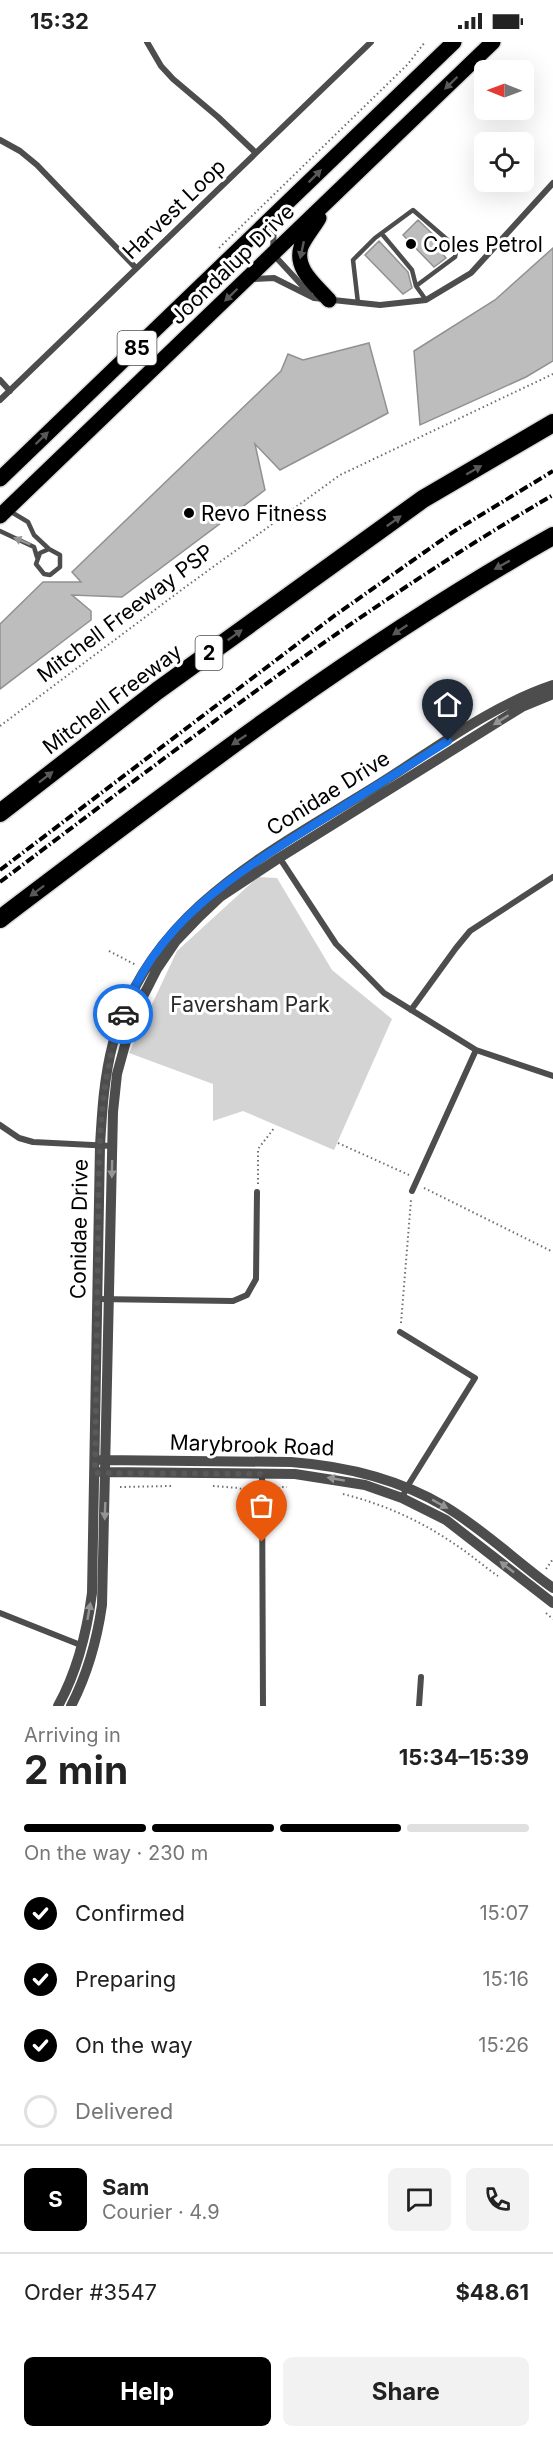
<!DOCTYPE html>
<meta charset="utf-8">
<style>
body{margin:0;font-family:Inter,sans-serif;background:#f2f2f2;color:#222;height:100vh;display:flex;flex-direction:column;font-size:22px;white-space:nowrap}
*{box-sizing:border-box;margin:0}
p{font-size:20px;color:#767676}
.icon{flex:none;width:33px;height:33px;fill:none;stroke:currentColor;stroke-width:2;stroke-linecap:round;stroke-linejoin:round}
.map{position:relative;height:1664px;overflow:hidden}
.panel{display:flex;flex-direction:column;background:#fff;flex:1}
.panel>*{flex:none}
.needle{width:39px;rotate:271deg}
.controls{position:absolute;left:474px;top:18px;display:grid;gap:12px}
.controls a{display:grid;place-items:center;width:60px;height:60px;border-radius:9px;background:#fff;box-shadow:0 6px 24px #0002;font-size:30px}
.pin{position:absolute;display:grid;place-items:center;width:51px;height:51px;color:#fff;margin:-62px -26px;border-radius:50% 50% 50% 0;rotate:-45deg;box-shadow:0 0 6px #0007}
.pin .icon{rotate:45deg}
.courier{position:absolute;display:grid;place-items:center;width:60px;height:60px;margin:-30px;border:4px solid #1a73e8;border-radius:50%;background:#fff;color:#222;box-shadow:0 2px 8px #0007}
.headline em{font-style:normal;font-weight:700}
.headline div{display:flex;flex-direction:column-reverse}
.headline{display:flex;align-items:center;justify-content:space-between;height:102px;padding:0 24px}
h1{font-size:39px;font-weight:700;line-height:45px}
.bar{display:grid;grid-template-columns:repeat(4,1fr);gap:9px 6px;align-content:center;height:72px;padding:0 24px}
.bar i{height:8px;border-radius:4px;background:#e0e0e0}
.bar .selected{background:#000}
.bar p{grid-column:span 4}
.line{display:flex;align-items:center;gap:15px;padding:0 24px;border-top:2px solid #e0e0e0}
.line div{flex:1}
.round{display:grid;place-items:center;flex:none;width:63px;height:63px;border-radius:9px;background:#f2f2f2}
ol{padding:0 24px;list-style:none}
li{display:flex;align-items:center;gap:18px;height:66px}
li p{margin-inline-start:auto}
li .icon{padding:6px;border-radius:50%;background:#000;color:#fff;stroke-width:4}
li:last-child{color:#767676}
li i{width:33px;height:33px;border:3px solid #e0e0e0;border-radius:50%}
.cta{display:flex;gap:12px;margin-top:auto;padding:12px 24px}
.cta a{flex:1;height:69px;border-radius:9px;background:#000;color:#fff;font-size:24px;font-weight:700;line-height:69px;text-align:center}
.cta a+a{background:#f2f2f2;color:#222}
.status{display:flex;justify-content:space-between;align-items:center;height:42px;padding:0 30px;background:#fff;direction:ltr}
.status svg{height:16px;fill:currentColor}
.map>svg:first-child{display:block}
</style>
<div class="status"><b>15:32</b><svg viewBox="0 0 49 12"><path d="M0 12V9h3v3zM5 12V6h3v6zM10 12V3h3v9zM15 12V0h3v12zM26 1h20v11H26zM47 4h2v5h-2z"/></svg></div>
<div class="map">
<svg width="553" height="1664" viewBox="0 0 553 1664">
<rect width="100%" height="100%" fill="#fff"/>
<!-- green -->
<path fill="#d4d4d4" d="M258,835L277,836L332,928L392,977L334,1108L243,1069L213,1079V1042L129,1011L177,909Z"/>
<!-- building -->
<path fill="#bdbdbd" stroke="#919191" stroke-width="1.5" d="M418,178L445,204L440,209L446,216L434,225L403,193Z
M379,199L408,230L412,246L403,252L365,213Z
M553,206V319L526,335L420,383L414,309L495,258Z
M369,301L388,371L280,428L255,402L265,448L122,555L72,553L91,569V578L0,647V582L43,540H81L72,530L281,329L288,312L303,318Z"/>
<g fill="none" stroke-linecap="round" stroke-linejoin="round">
<!-- primary casing -->
<g stroke="#dbdbdb" stroke-width="18">
<path id="primary" d="M319,176C314,185 305,195 301,205C294,227 316,243 329,258
M0,437L454,0
M0,474L493,0"/>
</g>
<!-- motorway casing -->
<g stroke="#dbdbdb" stroke-width="21">
<path id="motorway" d="M0,771L157,649L423,457L553,381
M0,877C178,742 357,604 553,494"/>
</g>
<!-- path -->
<path stroke="#6f6f6f" stroke-width="2" stroke-dasharray="1.5 3" stroke-linecap="butt" d="M219,206L408,22L425,0
M0,684L184,546L340,433L553,332
M109,909L136,923
M338,1101L409,1133
M258,1142V1107L275,1085
M424,1146L553,1210
M401,1281L411,1158
M213,1444L239,1446L254,1452
M120,1445L171,1444
M271,1452L280,1445H287
M343,1452C383,1462 419,1478 453,1501C469,1511 483,1524 498,1534
M546,1527L553,1517
M546,1571L553,1577"/>
<!-- service -->
<path stroke="#4d4d4d" stroke-width="4.5" d="M382,192L412,228L416,244
M358,261L353,218L375,196L413,168L457,206L455,215L416,244L426,258
M8,468L28,480L34,493L49,507L60,513V525L50,533L44,532L36,522L40,511L49,507
M0,489L34,505L37,515"/>
<!-- minor -->
<path stroke="#4d4d4d" stroke-width="6" d="M147,0L161,24L173,37L218,75L256,111
M0,98L20,109L37,123L136,226
M274,177L273,212L309,251
M252,237L274,236L314,256L380,263L426,258L471,231L553,141
M0,338L10,349
M0,358L371,0
M279,815L336,902L384,951L476,1008L553,1034
M411,968L456,906L470,889L553,835
M0,1083L19,1096L33,1100L112,1104
M412,1149L476,1008
M97,1257L233,1259L247,1253L256,1237L257,1150
M400,1290L475,1336L407,1445L402,1456
M262,1431L263,1664
M0,1571L83,1604
M419,1664L421,1635"/>
<!-- tertiary -->
<path stroke="#4d4d4d" stroke-width="10" d="M101,1418L291,1420C345,1424 399,1437 446,1465C484,1488 517,1520 553,1546
M101,1430L295,1432L365,1443L402,1456L446,1478L553,1561
M58,1664C77,1630 87,1589 92,1551L100,1104C102,1069 104,1035 113,1001C148,868 272,809 379,742C435,707 490,664 553,643
M71,1664C87,1633 97,1598 102,1563L113,1070L117,1032L133,974L157,927L176,899L200,874L220,855L279,816L522,665L553,652"/>
<!-- primary -->
<use href="#primary" stroke="#000" stroke-width="15"/>
<!-- motorway -->
<use href="#motorway" stroke="#000" stroke-width="18"/>
<!-- rail -->
<path stroke="#000" stroke-width="4" stroke-dasharray="9 3 1.5 3" stroke-linecap="butt" d="M0,828L334,574L453,490L553,429
M0,840C180,704 358,567 553,453"/>
</g>
<!-- one-way arrows -->
<defs><path id="oneway-solid" d="M-6-.8H1V-3.2L6.5 0L1 3.2V.8H-6Z" transform="scale(1.5)"/></defs>
<g fill="#595959">
<use href="#oneway-solid" transform="translate(451 41) rotate(136)"/>
<use href="#oneway-solid" transform="translate(315 134) rotate(-45)"/>
<use href="#oneway-solid" transform="translate(302 208) rotate(102)"/>
<use href="#oneway-solid" transform="translate(231 253) rotate(136)"/>
<use href="#oneway-solid" transform="translate(42 396) rotate(-44)"/>
<use href="#oneway-solid" transform="translate(474 428) rotate(-30)"/>
<use href="#oneway-solid" transform="translate(394 479) rotate(-36)"/>
<use href="#oneway-solid" transform="translate(502 523) rotate(151)"/>
<use href="#oneway-solid" transform="translate(400 588) rotate(146)"/>
<use href="#oneway-solid" transform="translate(235 593) rotate(-36)"/>
<use href="#oneway-solid" transform="translate(239 698) rotate(146)"/>
<use href="#oneway-solid" transform="translate(46 735) rotate(-38)"/>
<use href="#oneway-solid" transform="translate(37 849) rotate(143)"/>
</g>
<g fill="#949494">
<use href="#oneway-solid" transform="translate(22 499) rotate(-157)"/>
<use href="#oneway-solid" transform="translate(501 678) rotate(148)"/>
<use href="#oneway-solid" transform="translate(112 1127) rotate(91)"/>
<use href="#oneway-solid" transform="translate(336 1437) rotate(-170)"/>
<use href="#oneway-solid" transform="translate(440 1462) rotate(29)"/>
<use href="#oneway-solid" transform="translate(105 1469) rotate(92)"/>
<use href="#oneway-solid" transform="translate(507 1525) rotate(-142)"/>
<use href="#oneway-solid" transform="translate(89 1569) rotate(-80)"/>
</g>
<g fill="none" stroke-linecap="round" stroke-linejoin="round">
<!-- done -->
<path stroke="#595959" stroke-width="6" stroke-dasharray="0 10.8" d="M123,972C96,1046 99,1125 98,1202C97,1278 96,1354 95,1431L262,1432V1500"/>
<!-- route -->
<path stroke="#1a73e8" stroke-width="8" d="M123,972C157,878 240,829 320,779C363,752 405,726 448,699"/>
</g>
<!-- markers -->
<g fill="#000" stroke="#fff" stroke-width="2">
<circle cx="411" cy="202" r="6"/>
<circle cx="189" cy="471" r="6"/>
</g>
<g text-anchor="middle" dominant-baseline="central" stroke-width="6" stroke-linejoin="round" paint-order="stroke">
<!-- shield labels -->
<g fill="#fff" stroke="#4c4c4c" stroke-width="1.5">
<rect x="117.5" y="289" width="39" height="34" rx="4.5"/>
<rect x="195.5" y="594" width="27" height="34" rx="4.5"/>
</g>
<g font-size="20" font-weight="bold" fill="#000">
<text x="137" y="306">85</text>
<text x="209" y="611">2</text>
</g>
<!-- street labels -->
<g font-size="21" fill="#000" stroke="#fff">
<text transform="translate(174 167) rotate(-44)">Harvest Loop</text>
<text transform="translate(232 222) rotate(-44)">Joondalup Drive</text>
<text transform="translate(125 571) rotate(-37)">Mitchell Freeway PSP</text>
<text transform="translate(112 657) rotate(-37)">Mitchell Freeway</text>
<text transform="translate(328 751) rotate(-32)">Conidae Drive</text>
<text transform="translate(79 1187) rotate(-89)">Conidae Drive</text>
<text transform="translate(252 1403) rotate(2)">Marybrook Road</text>
</g>
<!-- poi labels -->
<g font-size="21" fill="#000" stroke="#fff" text-anchor="start">
<text x="423" y="202">Coles Petrol</text>
<text x="201" y="471">Revo Fitness</text>
</g>
<!-- park labels -->
<g font-size="21" fill="#2b2b2b" stroke="#fff">
<text x="250" y="962">Faversham Park</text>
</g>
</g>
</svg>
<div class="controls">
<a><svg class="needle" viewBox="-14 -14 28 28"><path d="M0-13l5 13h-10z" fill="#e53935"/><path d="M0 13l5-13h-10z" fill="#767676"/></svg></a>
<a><svg class="icon" aria-label="locate" viewBox="0 0 24 24"><circle cx="12" cy="12" r="6"/><path d="M12 2v4M12 18v4M2 12h4M18 12h4"/></svg></a>
</div>
<div class="pin" style="left:262px;top:1500px;background:#ea580c"><svg class="icon" aria-label="bag" viewBox="0 0 24 24"><path d="M5 8h14l-1 12H6zM9 8a3 3 0 0 1 6 0"/></svg></div>
<div class="pin" style="left:448px;top:699px;background:#1f2937"><svg class="icon" aria-label="home" viewBox="0 0 24 24"><path d="M3 11l9-7 9 7M6 9v11h12V9"/></svg></div>
<div class="courier" style="left:123px;top:972px"><svg class="icon" aria-label="car" viewBox="0 0 24 24"><path d="M5 17H2v-5l4-1 3-4h7l3 4 3 1v5h-3M9 17h6M6 11h13"/><circle cx="7" cy="17" r="2"/><circle cx="17" cy="17" r="2"/></svg></div>
</div>
<section class="panel">
<div class="headline"><div><h1>2 min</h1><p>Arriving in</p></div><em>15:34–15:39</em></div>
<div class="bar"><i class="selected"></i><i class="selected"></i><i class="selected"></i><i></i><p>On the way · 230 m</p></div>
<ol>
<li><svg class="icon" aria-label="check" viewBox="0 0 24 24"><path d="M5 12l5 5 9-10"/></svg>Confirmed<p>15:07</p></li>
<li><svg class="icon" aria-label="check" viewBox="0 0 24 24"><path d="M5 12l5 5 9-10"/></svg>Preparing<p>15:16</p></li>
<li><svg class="icon" aria-label="check" viewBox="0 0 24 24"><path d="M5 12l5 5 9-10"/></svg>On the way<p>15:26</p></li>
<li><i></i>Delivered</li>
</ol>
<div class="line" style="height:108px"><b class="round" style="background:#000;color:#fff">S</b><div><b>Sam</b><p>Courier · 4.9</p></div><a class="round"><svg class="icon" aria-label="chat" viewBox="0 0 24 24"><path d="M4 5h16v11H9l-5 4z"/></svg></a><a class="round"><svg class="icon" aria-label="phone" viewBox="0 0 24 24"><path d="M5 4h4l2 5-3 2q2 4 5 5l2-3 5 2v4C11 20 4 13 5 4z"/></svg></a></div>
<div class="line" style="height:78px"><div>Order #3547</div><b>$48.61</b></div>
<div class="cta"><a>Help</a><a>Share</a></div>
</section>
